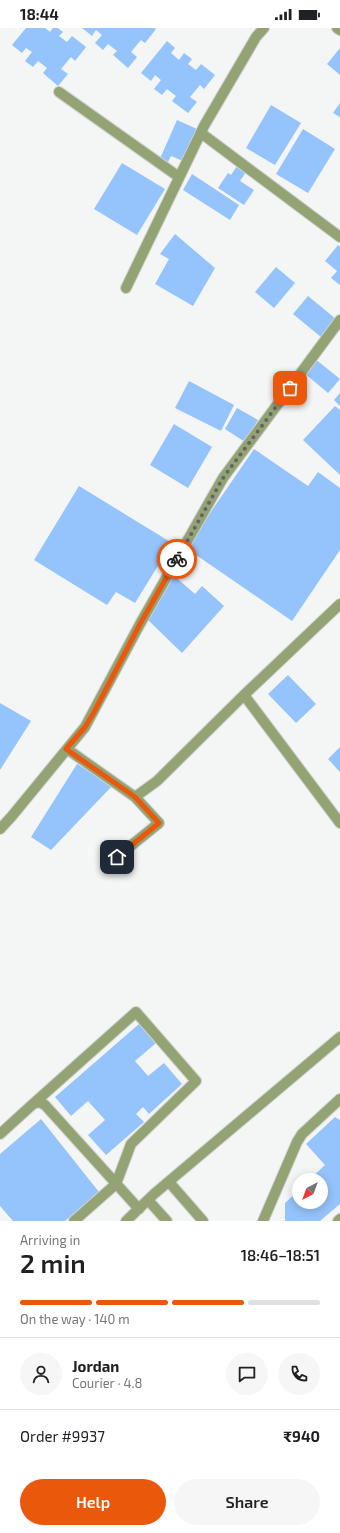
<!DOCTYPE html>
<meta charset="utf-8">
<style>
body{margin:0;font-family:"Exo 2",sans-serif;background:#f6f6f6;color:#202124;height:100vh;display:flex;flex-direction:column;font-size:15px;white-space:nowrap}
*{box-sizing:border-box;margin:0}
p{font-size:13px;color:#757577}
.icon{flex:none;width:22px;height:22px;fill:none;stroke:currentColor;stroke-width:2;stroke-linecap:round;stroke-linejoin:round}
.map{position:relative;height:1193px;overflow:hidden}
.drawer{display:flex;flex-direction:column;background:#fff;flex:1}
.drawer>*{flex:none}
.needle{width:26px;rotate:221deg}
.tools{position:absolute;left:292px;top:1145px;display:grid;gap:8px}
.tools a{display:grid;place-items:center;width:36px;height:36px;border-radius:50%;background:#fff;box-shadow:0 2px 10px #0003;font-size:20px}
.pin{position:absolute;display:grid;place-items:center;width:34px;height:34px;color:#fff;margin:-17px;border-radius:8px;box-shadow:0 2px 6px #0006}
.courier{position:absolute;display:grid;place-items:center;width:40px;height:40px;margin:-20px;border:3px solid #ea580c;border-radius:50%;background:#fff;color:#222;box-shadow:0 1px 5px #0007}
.overview em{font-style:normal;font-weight:600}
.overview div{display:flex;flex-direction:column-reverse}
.overview{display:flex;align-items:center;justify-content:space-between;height:68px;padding:0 20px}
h1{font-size:26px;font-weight:600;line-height:30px}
.bar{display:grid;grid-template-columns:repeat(4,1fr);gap:6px 4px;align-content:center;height:48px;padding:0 20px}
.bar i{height:5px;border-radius:3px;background:#e0e0e0}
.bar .current{background:#ea580c}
.bar p{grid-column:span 4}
.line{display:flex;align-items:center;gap:10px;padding:0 20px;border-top:1px solid #e0e0e0}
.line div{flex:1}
.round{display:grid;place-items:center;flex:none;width:42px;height:42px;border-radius:21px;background:#f6f6f6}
.cta{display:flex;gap:8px;margin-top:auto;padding:8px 20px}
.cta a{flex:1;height:46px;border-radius:24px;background:#ea580c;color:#fff;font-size:16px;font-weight:600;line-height:46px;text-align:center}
.cta a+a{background:#f6f6f6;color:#202124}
.status{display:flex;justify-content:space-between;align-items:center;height:28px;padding:0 20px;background:#fff;direction:ltr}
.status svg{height:11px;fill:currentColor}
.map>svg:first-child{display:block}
</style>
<div class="status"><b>18:44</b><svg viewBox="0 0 49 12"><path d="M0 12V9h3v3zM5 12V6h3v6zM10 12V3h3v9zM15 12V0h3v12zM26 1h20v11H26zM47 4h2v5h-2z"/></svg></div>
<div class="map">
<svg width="340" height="1193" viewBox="0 0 340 1193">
<rect width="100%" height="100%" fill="#f4f5f5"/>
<!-- building -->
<path fill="#95c3fb" d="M26,0H45L50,4L53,0H58L63,4L59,8L67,14L72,8L86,19L75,33L71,29L61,41L68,46L58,58L43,45L47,40L38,33L33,39L25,33L32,24L26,20L22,25L12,17Z
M82,0H154L156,1L145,15L141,12L131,24L137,29L128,40L113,27L117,23L108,16L103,22L95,15L102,7L96,2L92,8Z
M167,13L175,20L171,25L179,32L184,25L192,31L188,36L196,42L201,36L215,47L204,61L200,57L190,69L197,74L188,85L172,73L176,68L167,61L162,67L154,61L161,52L155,47L151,53L141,45Z
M340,20V47L327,36Z
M340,75V89L333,85Z
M271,77L301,95L275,137L246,120Z
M177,92L197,101L183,133L171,128L167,136L159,133Z
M303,101L335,121L308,165L276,146Z
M122,135L165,161L137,207L94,181Z
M237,138L246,144L240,153L254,162L244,177L218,160L228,145L231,147Z
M192,146L239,177L230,192L183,162Z
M175,206L215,240L193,278L155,256L169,231L160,226Z
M338,217L340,219V257L331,250L337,243L325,233Z
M276,239L295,255L274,280L255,264Z
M308,268L336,291L321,309L293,286Z
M314,330L340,351L328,365L303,344Z
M189,353L234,377L221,403L175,380Z
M340,365V378L334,372Z
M335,378L340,382V447L303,412Z
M237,380L258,392L245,414L225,401Z
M174,396L212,419L188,460L150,437Z
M254,421L308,458L318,444L340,460V522L292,593L186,520Z
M79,458L172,515L135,575L116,564L107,577L34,532Z
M172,546L195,566L202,558L224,578L182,625L148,592Z
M288,647L316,676L296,695L268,666Z
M0,675L31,693L0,742Z
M340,719V744L328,731Z
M77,736L113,757L51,822L31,809Z
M139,996L156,1015L135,1033L148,1048L164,1035L182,1056L149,1086L143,1079L136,1086L144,1094L106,1127L88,1107L105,1092L88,1073L71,1088L55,1069Z
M335,1089L340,1092V1176L320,1193H285V1175L299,1162V1174H321V1152H309L325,1137L306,1116Z
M41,1091L99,1164L65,1193H13L0,1178V1126Z"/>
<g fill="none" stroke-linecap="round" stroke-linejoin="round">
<!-- minor casing -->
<g stroke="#d0d1d1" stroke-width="12">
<path id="minor" d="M337,0L340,2
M59,64L179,149
M201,105L340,209
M126,260L204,98L256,9L264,0
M340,576L244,667L340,795
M67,721L135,769L157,753L244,667
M0,801L12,788L85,699L140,596L223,450L340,292
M117,829L159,795L135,769
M33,1076L136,984L196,1053L131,1116L116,1156L74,1193
M0,1106L33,1076L39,1074L45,1077L139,1181
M169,1154L203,1193
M148,1172L167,1193
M126,1193L154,1166L340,1009
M263,1193L297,1114L302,1106L340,1071
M338,1193L340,1191"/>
</g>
<!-- minor -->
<use href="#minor" stroke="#94a373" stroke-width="10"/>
</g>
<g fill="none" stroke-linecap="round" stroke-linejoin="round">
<!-- done -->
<path stroke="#646465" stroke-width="4" stroke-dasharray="0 7.2" d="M177,531L223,450L290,360"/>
<!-- route -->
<path stroke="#ea580c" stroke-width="5" d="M117,829L159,795L135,769L66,721L85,699L93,686L140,596L177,531"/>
</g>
</svg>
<div class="tools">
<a><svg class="needle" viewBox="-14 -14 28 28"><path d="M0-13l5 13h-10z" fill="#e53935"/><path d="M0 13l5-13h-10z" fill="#757577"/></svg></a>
</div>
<div class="pin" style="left:290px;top:360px;background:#ea580c"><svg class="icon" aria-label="bag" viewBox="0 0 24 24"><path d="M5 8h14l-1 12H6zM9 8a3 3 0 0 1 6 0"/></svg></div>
<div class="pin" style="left:117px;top:829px;background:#1f2937"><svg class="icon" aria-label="home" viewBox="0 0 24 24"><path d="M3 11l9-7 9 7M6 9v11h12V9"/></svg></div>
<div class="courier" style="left:177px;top:531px"><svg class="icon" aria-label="bike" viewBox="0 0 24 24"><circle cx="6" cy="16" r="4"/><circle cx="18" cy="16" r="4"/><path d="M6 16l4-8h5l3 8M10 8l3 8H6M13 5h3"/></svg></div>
</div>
<section class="drawer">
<div class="overview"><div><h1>2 min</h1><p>Arriving in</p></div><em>18:46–18:51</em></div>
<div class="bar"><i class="current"></i><i class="current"></i><i class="current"></i><i></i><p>On the way · 140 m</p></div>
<div class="line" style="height:72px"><a class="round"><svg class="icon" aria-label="person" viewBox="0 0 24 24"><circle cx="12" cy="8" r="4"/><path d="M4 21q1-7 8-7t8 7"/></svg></a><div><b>Jordan</b><p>Courier · 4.8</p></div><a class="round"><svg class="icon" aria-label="chat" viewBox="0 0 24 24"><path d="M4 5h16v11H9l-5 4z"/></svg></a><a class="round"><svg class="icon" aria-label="phone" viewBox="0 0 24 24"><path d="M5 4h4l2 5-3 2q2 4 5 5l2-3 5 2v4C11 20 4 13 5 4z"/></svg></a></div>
<div class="line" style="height:52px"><div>Order #9937</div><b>₹940</b></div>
<div class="cta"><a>Help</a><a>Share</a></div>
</section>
